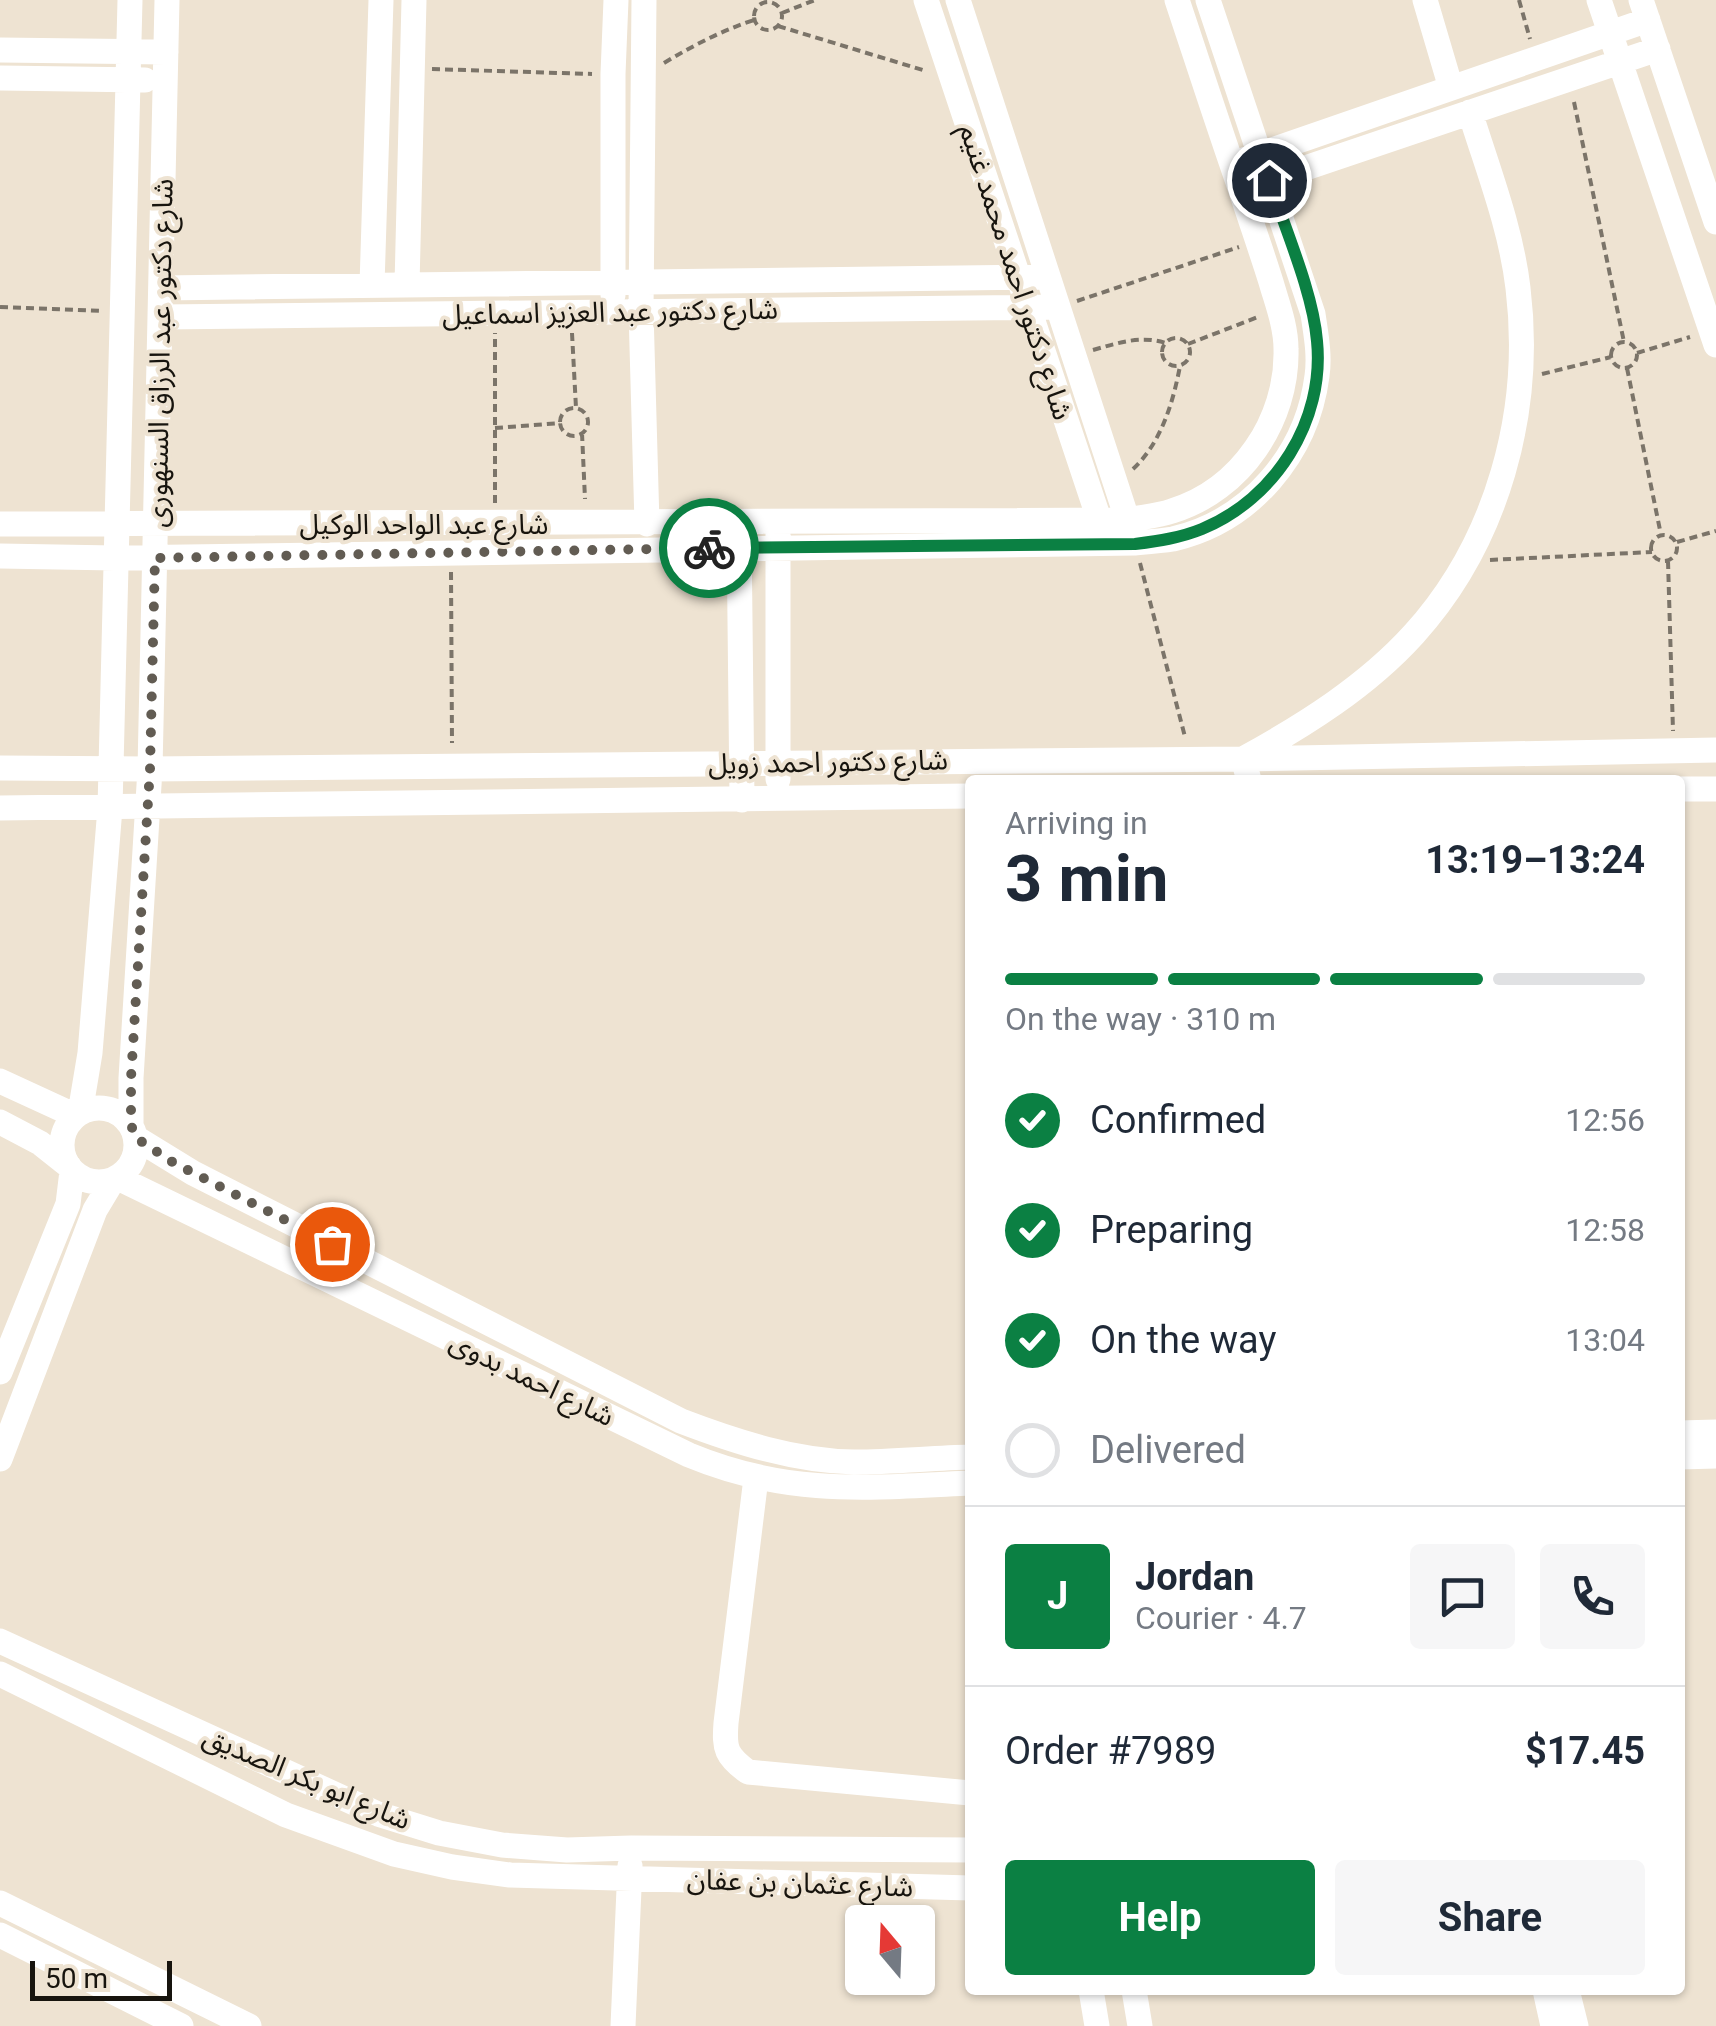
<!DOCTYPE html>
<meta charset="utf-8">
<style>
body{margin:0;font-family:Roboto,"Noto Sans Arabic",sans-serif;background:#f6f6f7;color:#1f2937;height:100vh;display:flex;flex-direction:column;font-size:38px;white-space:nowrap}
*{box-sizing:border-box;margin:0}
p{font-size:32px;color:#747a83}
.icon{flex:none;width:55px;height:55px;fill:none;stroke:currentColor;stroke-width:2;stroke-linecap:round;stroke-linejoin:round}
.map{position:relative;flex:1;overflow:hidden}
.side{position:absolute;left:965px;top:775px;width:720px;height:1220px;display:flex;flex-direction:column;background:#fff;border-radius:10px;box-shadow:0 2px 8px #0004}
.side>*{flex:none}
.needle{width:65px;rotate:341deg}
.tools{position:absolute;left:845px;top:1905px;display:grid;gap:20px}
.tools a{display:grid;place-items:center;width:90px;height:90px;border-radius:10px;background:#fff;box-shadow:0 2px 8px #0004;font-size:50px}
.scale{position:absolute;left:30px;bottom:25px;width:142px;box-sizing:border-box;padding-left:10px;border:5px solid #17140e;border-top:0;font-size:28px;line-height:35px;white-space:nowrap;color:#17140e;-webkit-text-stroke:8px #eee3d2;paint-order:stroke}
.pin{position:absolute;display:grid;place-items:center;width:85px;height:85px;color:#fff;margin:-42px;border:5px solid #fff;border-radius:50%;box-shadow:0 2px 10px #0007}
.courier{position:absolute;display:grid;place-items:center;width:100px;height:100px;margin:-50px;border:8px solid #0b8043;border-radius:50%;background:#fff;color:#222;box-shadow:0 2px 12px #0007}
.headline em{font-style:normal;font-weight:700}
.headline div{display:flex;flex-direction:column-reverse}
.headline{display:flex;align-items:center;justify-content:space-between;height:170px;padding:0 40px}
h1{font-size:65px;font-weight:700;line-height:75px}
.bar{display:grid;grid-template-columns:repeat(4,1fr);gap:15px 10px;align-content:center;height:120px;padding:0 40px}
.bar i{height:12px;border-radius:8px;background:#e0e1e3}
.bar .current{background:#0b8043}
.bar p{grid-column:span 4}
.line{display:flex;align-items:center;gap:25px;padding:0 40px;border-top:2px solid #e0e1e3}
.line div{flex:1}
.round{display:grid;place-items:center;flex:none;width:105px;height:105px;border-radius:10px;background:#f6f6f7}
ol{padding:0 40px;list-style:none}
li{display:flex;align-items:center;gap:30px;height:110px}
li p{margin-inline-start:auto}
li .icon{padding:10px;border-radius:50%;background:#0b8043;color:#fff;stroke-width:4}
li:last-child{color:#747a83}
li i{width:55px;height:55px;border:5px solid #e0e1e3;border-radius:50%}
.action{display:flex;gap:20px;margin-top:auto;padding:20px 40px}
.action a{flex:1;height:115px;border-radius:10px;background:#0b8043;color:#fff;font-size:40px;font-weight:700;line-height:115px;text-align:center}
.action a+a{background:#f6f6f7;color:#1f2937}
.map>svg:first-child{display:block}
</style>
<div class="map">
<svg width="1716" height="2026" viewBox="0 0 1716 2026">
<rect width="100%" height="100%" fill="#eee3d2"/>
<g fill="none" stroke-linecap="round" stroke-linejoin="round">
<!-- path -->
<path stroke="#7b7469" stroke-width="4" stroke-dasharray="8 5" stroke-linecap="butt" d="M1519,0L1530,39
M754 16a14 14 0 1 1 28 0a14 14 0 1 1-28 0Z
M782,13L815,0
M778,26L926,71
M664,63C694,45 721,31 754,20
M432,69L592,74
M1574,102L1624,342
M1077,301L1239,247
M0,307L103,311
M572,333L576,408
M1162 352a14 14 0 1 1 28 0a14 14 0 1 1-28 0Z
M1611 355a13 13 0 1 1 26 0a13 13 0 1 1-26 0Z
M1188,344L1258,317
M1093,350C1118,343 1140,335 1166,343
M1637,353L1690,337
M1627,368L1661,535
M1542,374L1611,357
M560 422a14 14 0 1 1 28 0a14 14 0 1 1-28 0Z
M495,428L560,423
M582,433L585,499
M1133,469C1161,443 1173,403 1180,366
M495,503V333
M1651 548a13 13 0 1 1 26 0a13 13 0 1 1-26 0Z
M1677,542L1716,531
M1490,560L1652,552
M1668,561L1673,731
M1140,563L1185,737
M451,572L452,743"/>
<!-- minor -->
<path stroke="#fff" stroke-width="25" d="M644,0L641,311L647,524
M926,0L1103,531
M958,0L1132,534
M1425,0L1451,88
M1599,0L1716,345
M1641,0L1716,222
M0,50L166,52
M0,78L145,80
M1246,159L1648,20
M1255,185L1658,49
M372,285L381,0
M407,285L414,0
M162,288L1048,277
M613,295V74L616,0
M161,317L1058,307
M0,524L1127,520C1141,517 1158,516 1172,511C1241,490 1288,420 1286,349C1286,326 1277,303 1271,282C1261,250 1250,219 1240,188C1218,125 1198,63 1177,0
M739,531L742,800
M0,556L115,558L1135,543C1147,542 1161,541 1173,539C1251,521 1307,454 1317,376C1320,355 1316,335 1313,314L1208,0
M0,768L150,769L1243,759L1716,750
M778,779V534
M1249,780L1243,759C1305,725 1367,686 1414,634C1498,541 1533,411 1518,288C1511,228 1488,170 1470,112
M1680,789H1716
M0,808L970,796
M0,1081L76,1116
M62 1145a37 37 0 1 1 74 0a37 37 0 1 1-74 0Z
M80,1113L90,1053L110,808L130,0
M0,1122L40,1143L69,1166
M131,1125V1078L150,769L167,0
M136,1138L193,1173L681,1421C736,1442 795,1461 854,1462C892,1462 931,1458 970,1457
M118,1178L689,1455C788,1496 866,1488 970,1483
M0,1372L68,1204L72,1171
M1680,1433L1716,1432
M1680,1457L1716,1456
M0,1459L95,1210L113,1180
M756,1478L726,1723C724,1749 726,1756 748,1772L970,1793
M0,1641L378,1814L439,1833L502,1845L567,1850L631,1848L970,1850
M0,1674L286,1815L394,1854L452,1867L510,1875L970,1888
M0,1903L249,2026
M0,1935L181,2026
M1091,1990L1097,2026
M1134,1990L1140,2026
M1545,1990L1553,2026
M1567,1990L1576,2026
M623,2026L630,1866"/>
</g>
<g fill="none" stroke-linecap="round" stroke-linejoin="round">
<!-- done -->
<path stroke="#625c53" stroke-width="10" stroke-dasharray="0 18" d="M332,1244L174,1163L136,1138L131,1125V1078L150,769L155,558L709,548"/>
<!-- route -->
<path stroke="#0b8043" stroke-width="12" d="M709,548L1135,544C1158,541 1180,538 1202,529C1275,499 1325,421 1317,341C1313,292 1285,229 1269,180"/>
</g>
<g text-anchor="middle" dominant-baseline="central" stroke-width="8" stroke-linejoin="round" paint-order="stroke">
<!-- street labels -->
<g font-size="28" fill="#17140e" stroke="#eee3d2">
<text transform="translate(1016 272) rotate(72)">شارع دكتور احمد محمد غنيم</text>
<text transform="translate(610 312) rotate(-1)">شارع دكتور عبد العزيز اسماعيل</text>
<text transform="translate(160 353) rotate(-89)">شارع دكتور عبد الرزاق السنهورى</text>
<text x="424" y="524">شارع عبد الواحد الوكيل</text>
<text transform="translate(828 762) rotate(-1)">شارع دكتور احمد زويل</text>
<text transform="translate(532 1379) rotate(26)">شارع احمد بدوى</text>
<text transform="translate(307 1778) rotate(23)">شارع ابو بكر الصديق</text>
<text transform="translate(800 1883) rotate(2)">شارع عثمان بن عفان</text>
</g>
</g>
</svg>
<div class="tools">
<a><svg class="needle" viewBox="-14 -14 28 28"><path d="M0-13l5 13h-10z" fill="#e53935"/><path d="M0 13l5-13h-10z" fill="#747a83"/></svg></a>
</div>
<div class="scale">50 m</div>
<div class="pin" style="left:332px;top:1244px;background:#ea580c"><svg class="icon" aria-label="bag" viewBox="0 0 24 24"><path d="M5 8h14l-1 12H6zM9 8a3 3 0 0 1 6 0"/></svg></div>
<div class="pin" style="left:1269px;top:180px;background:#1f2937"><svg class="icon" aria-label="home" viewBox="0 0 24 24"><path d="M3 11l9-7 9 7M6 9v11h12V9"/></svg></div>
<div class="courier" style="left:709px;top:548px"><svg class="icon" aria-label="bike" viewBox="0 0 24 24"><circle cx="6" cy="16" r="4"/><circle cx="18" cy="16" r="4"/><path d="M6 16l4-8h5l3 8M10 8l3 8H6M13 5h3"/></svg></div>
<section class="side">
<div class="headline"><div><h1>3 min</h1><p>Arriving in</p></div><em>13:19–13:24</em></div>
<div class="bar"><i class="current"></i><i class="current"></i><i class="current"></i><i></i><p>On the way · 310 m</p></div>
<ol>
<li><svg class="icon" aria-label="check" viewBox="0 0 24 24"><path d="M5 12l5 5 9-10"/></svg>Confirmed<p>12:56</p></li>
<li><svg class="icon" aria-label="check" viewBox="0 0 24 24"><path d="M5 12l5 5 9-10"/></svg>Preparing<p>12:58</p></li>
<li><svg class="icon" aria-label="check" viewBox="0 0 24 24"><path d="M5 12l5 5 9-10"/></svg>On the way<p>13:04</p></li>
<li><i></i>Delivered</li>
</ol>
<div class="line" style="height:180px"><b class="round" style="background:#0b8043;color:#fff">J</b><div><b>Jordan</b><p>Courier · 4.7</p></div><a class="round"><svg class="icon" aria-label="chat" viewBox="0 0 24 24"><path d="M4 5h16v11H9l-5 4z"/></svg></a><a class="round"><svg class="icon" aria-label="phone" viewBox="0 0 24 24"><path d="M5 4h4l2 5-3 2q2 4 5 5l2-3 5 2v4C11 20 4 13 5 4z"/></svg></a></div>
<div class="line" style="height:130px"><div>Order #7989</div><b>$17.45</b></div>
<div class="action"><a>Help</a><a>Share</a></div>
</section>
</div>
